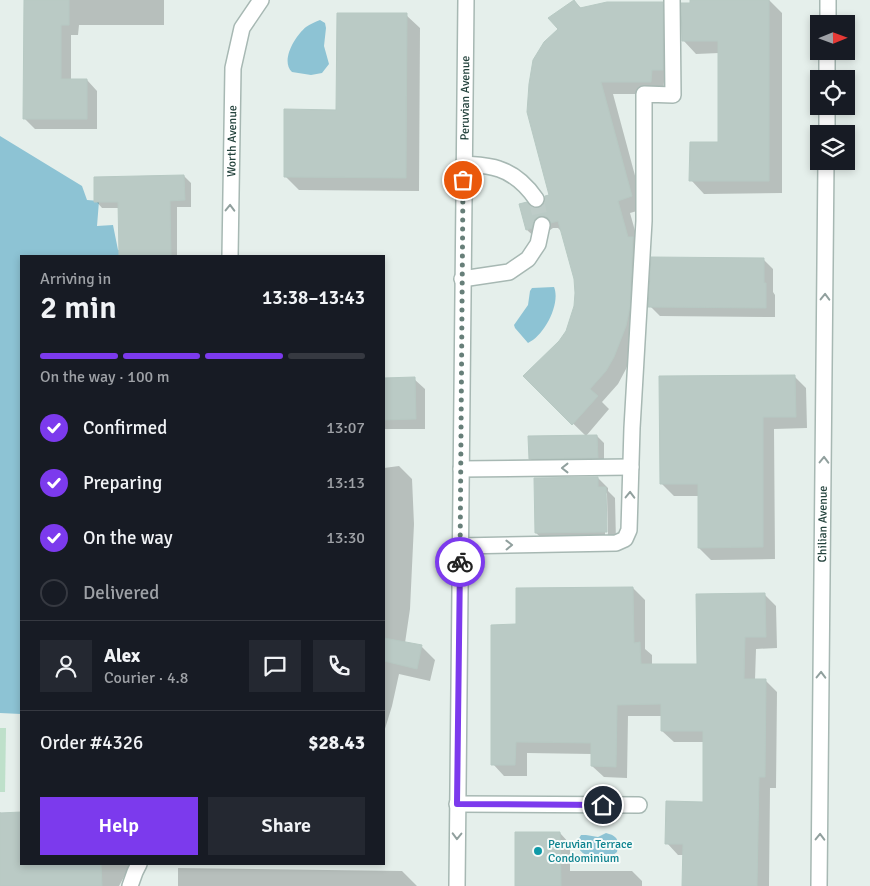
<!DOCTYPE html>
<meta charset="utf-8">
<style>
body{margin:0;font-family:Signika,sans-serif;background:#242831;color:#f1f3f6;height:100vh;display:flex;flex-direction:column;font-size:19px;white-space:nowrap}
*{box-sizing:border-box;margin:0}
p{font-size:16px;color:#9ea1a6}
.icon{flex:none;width:28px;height:28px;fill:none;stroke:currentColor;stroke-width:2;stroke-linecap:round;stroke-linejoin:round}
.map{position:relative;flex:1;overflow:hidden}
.sheet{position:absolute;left:20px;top:255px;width:365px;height:610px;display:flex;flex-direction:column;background:#171b24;border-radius:0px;box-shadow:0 2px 8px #0003}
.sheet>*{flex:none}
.needle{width:32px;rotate:89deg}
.tools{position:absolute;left:810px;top:15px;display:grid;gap:10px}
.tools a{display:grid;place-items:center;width:45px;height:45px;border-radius:0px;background:#171b24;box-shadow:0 2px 8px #0003;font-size:25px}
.pin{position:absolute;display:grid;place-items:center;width:42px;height:42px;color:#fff;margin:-21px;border:2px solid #fff;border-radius:50%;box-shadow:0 1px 5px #0007}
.courier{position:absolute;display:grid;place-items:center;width:50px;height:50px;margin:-25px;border:4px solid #7c3aed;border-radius:50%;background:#fff;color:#222;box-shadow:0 1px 6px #0007}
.summary em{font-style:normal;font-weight:600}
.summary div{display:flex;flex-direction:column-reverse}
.summary{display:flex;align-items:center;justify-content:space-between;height:85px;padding:0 20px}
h1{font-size:32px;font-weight:600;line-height:38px}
.bar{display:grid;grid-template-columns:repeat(4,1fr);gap:8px 5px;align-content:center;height:60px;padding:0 20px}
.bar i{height:6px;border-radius:4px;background:#363941}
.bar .on{background:#7c3aed}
.bar p{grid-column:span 4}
.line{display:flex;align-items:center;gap:12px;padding:0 20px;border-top:1px solid #363941}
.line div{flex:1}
.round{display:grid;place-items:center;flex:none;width:52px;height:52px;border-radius:0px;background:#242831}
ol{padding:0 20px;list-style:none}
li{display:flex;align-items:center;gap:15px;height:55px}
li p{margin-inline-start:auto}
li .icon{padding:5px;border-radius:50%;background:#7c3aed;color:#fff;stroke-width:4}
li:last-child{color:#9ea1a6}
li i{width:28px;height:28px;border:2px solid #363941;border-radius:50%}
.primary-button{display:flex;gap:10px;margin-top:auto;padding:10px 20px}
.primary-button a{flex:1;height:58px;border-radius:0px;background:#7c3aed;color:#fff;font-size:20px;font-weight:600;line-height:58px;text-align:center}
.primary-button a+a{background:#242831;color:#f1f3f6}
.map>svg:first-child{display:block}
</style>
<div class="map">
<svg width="870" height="886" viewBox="0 0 870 886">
<rect width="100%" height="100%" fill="#e5efeb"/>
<!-- green -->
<path fill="#bee0ca" d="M0,728H6L5,792H0Z"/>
<!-- water -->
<path fill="#8dc3d4" d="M320,20L325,23L326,28L324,46L329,64L322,73L311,75L292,72C280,61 295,36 306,27C310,24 315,22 320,20Z
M0,136L82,186L87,200L99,201L97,226L113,225L118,250L145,253V256H21V714L0,713Z
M554,287C561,304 544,336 528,343L515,328L514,325L528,305L530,291L532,288Z
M606,833C618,836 619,840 617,852C614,854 611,857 607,858C593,860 569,853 581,835H586L598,837Z"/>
<!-- shadow -->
<path fill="#0003" fill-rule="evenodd" d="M25,0H164V25H79L78,35H71V80H87L97,91V129H35L25,119Z
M691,0H769L782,13V193L704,194L691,180L719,143V53L696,54L683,40Z
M574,1L582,9L662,3L675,16V82H664L663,94H613L644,209L630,213L639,245L638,339L626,369L618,384L602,402L609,409L586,436L524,376L560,341L567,331L575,306V279L562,232L558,228H553L547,232L540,242L527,230L531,209H538L543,207L551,195L560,29Z
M406,15L420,28L419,191L299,190L286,177L337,111Z
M184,176L191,183V207H177V256H120L119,208H102L96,201Z
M763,259L773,269V292L775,295V317L660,316L650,306Z
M794,376L806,388L807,428L774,429L775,559L711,560L699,548V496H674L662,484Z
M384,379H414L425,389V429H384Z
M597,436L604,443V464L537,465L530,458Z
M399,466L412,479L414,524L410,609L405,643L422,647L435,660L430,681L399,674L392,706L384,732V468Z
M598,478L608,488V491L615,498L616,542L547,543L536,533ZM605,491L607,494L608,538H605Z
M633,588L645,600V649L652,655V665H698L764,594L776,606L777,648L756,649L755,680H765L777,692L776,788H770L769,886H684V855H678L667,843L704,803V742H674L662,731V716H628L627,778L604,777L592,766V754L527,753V776H504L493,764L517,625Z
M0,812L2,814L21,813V864H131L119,886H0Z
M560,833L570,844V871H632L642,881V886H517Z
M178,868L402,871L417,886H178Z"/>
<!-- building -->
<path fill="#bacac5" stroke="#b7c9c3" d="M24,0H69V25H61V79H87V119H23Z
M574,0L580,8L607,2H663V70H652L651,82H601L632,196L618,201L628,237H633L630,307L626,326L614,357L606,371L590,389L598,396L572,425L523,376L559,341L566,331L574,306L575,293L574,279L558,221L551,223L548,218L544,216H540L535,219L532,228L526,230L519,204L527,202L532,207L538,208L542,206L544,203L545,196L549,195L527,112L529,84L533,60L544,42L558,29L548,18Z
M690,0H769V181H689L690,142H718V41H682L681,3H690Z
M337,13H407L406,178L284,177V109L336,110Z
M184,175L185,200L170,201L171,256H119L118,202H94V177Z
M651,257L764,258V283H766V308L648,307Z
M795,375L796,417H763V547L698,548V484H660L659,376Z
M415,377L416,419L384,420V378Z
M597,435L598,458L529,459L528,436Z
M598,477V487H606L607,532L535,533L534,478Z
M633,587L634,643L640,642L641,664H697L696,594L765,593L766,637H745L744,679H766L765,777H759L757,886H682L683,844H665L666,801L703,802V731H661V704L617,705L616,767L591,766V743L516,742L515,765H491V625L516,624V588Z
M384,638L422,645L417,669L384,661Z
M21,812V864H101L102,886H0V813Z
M515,832H560L561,886H515Z"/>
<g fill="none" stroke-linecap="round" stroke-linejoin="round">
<!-- minor-tunnel -->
<path stroke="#beccc8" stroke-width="15" stroke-dasharray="15 8" stroke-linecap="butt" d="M536,199L542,225"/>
<!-- minor casing -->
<g stroke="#a7b8b3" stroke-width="18">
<g id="minor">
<path d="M828,24V0"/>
<path d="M827,79V51"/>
<path d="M827,134V106"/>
<path d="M463,164C475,165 488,165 499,169C514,174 527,186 536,199"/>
<path id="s1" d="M230,256L233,68L242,28L261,0"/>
<path d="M462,279L509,272L528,259L538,244L542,225"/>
<path d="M461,469L631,467"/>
<path d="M460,546L616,543L625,539L629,530L632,428L644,221V94L673,95L672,0"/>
<path d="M457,804L639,805"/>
<path d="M130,886L135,872L139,864"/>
<path id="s2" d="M457,886L466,0"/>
<path id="s3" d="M819,886L826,161"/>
</g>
</g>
<!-- minor -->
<use href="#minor" stroke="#fff" stroke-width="15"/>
</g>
<!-- one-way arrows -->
<defs><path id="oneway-chevron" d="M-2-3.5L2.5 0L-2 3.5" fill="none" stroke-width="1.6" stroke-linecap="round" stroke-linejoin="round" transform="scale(1.25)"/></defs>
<g stroke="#91a09e">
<use href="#oneway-chevron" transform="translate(230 208) rotate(-89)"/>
<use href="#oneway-chevron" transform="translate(825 297) rotate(-89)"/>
<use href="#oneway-chevron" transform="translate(824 460) rotate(-89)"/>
<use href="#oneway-chevron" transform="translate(565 468) rotate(180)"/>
<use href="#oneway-chevron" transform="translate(630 495) rotate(-89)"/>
<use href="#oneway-chevron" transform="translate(509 545) rotate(-1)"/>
<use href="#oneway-chevron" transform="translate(821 675) rotate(-89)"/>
<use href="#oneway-chevron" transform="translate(457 836) rotate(91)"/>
<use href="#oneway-chevron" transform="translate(820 837) rotate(-89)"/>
</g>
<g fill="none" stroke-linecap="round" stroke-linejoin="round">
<!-- done -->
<path stroke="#677f79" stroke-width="5" stroke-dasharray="0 9" d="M460,562L463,180"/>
<!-- route -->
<path stroke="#7c3aed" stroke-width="6" d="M460,562L457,804L603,805"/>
</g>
<!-- markers -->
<circle fill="#0f9aa8" stroke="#f6fbf9" stroke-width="2" cx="538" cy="851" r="5"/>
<g text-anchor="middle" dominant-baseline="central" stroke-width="4" stroke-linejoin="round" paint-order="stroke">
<!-- street labels -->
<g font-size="12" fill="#23423c" stroke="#f6fbf9">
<text stroke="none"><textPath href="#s2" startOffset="788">Peruvian Avenue</textPath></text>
<text stroke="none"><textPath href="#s1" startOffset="115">Worth Avenue</textPath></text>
<text stroke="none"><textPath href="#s3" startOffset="362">Chilian Avenue</textPath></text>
</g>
<!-- culture labels -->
<g font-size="12" fill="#0d838f" stroke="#f6fbf9" text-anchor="start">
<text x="548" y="844">Peruvian Terrace<tspan x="548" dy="14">Condominium</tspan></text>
</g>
</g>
</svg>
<div class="tools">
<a><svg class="needle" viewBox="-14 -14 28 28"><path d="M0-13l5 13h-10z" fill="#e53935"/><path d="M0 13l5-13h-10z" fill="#9ea1a6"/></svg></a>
<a><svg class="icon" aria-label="locate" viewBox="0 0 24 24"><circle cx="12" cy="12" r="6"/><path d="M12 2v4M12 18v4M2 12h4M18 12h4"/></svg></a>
<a><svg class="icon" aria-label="layers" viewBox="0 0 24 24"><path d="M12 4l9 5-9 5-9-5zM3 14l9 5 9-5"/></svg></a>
</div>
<div class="pin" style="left:463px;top:180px;background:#ea580c"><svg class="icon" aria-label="bag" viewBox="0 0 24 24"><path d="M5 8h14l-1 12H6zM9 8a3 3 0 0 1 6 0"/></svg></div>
<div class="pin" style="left:603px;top:805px;background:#1f2937"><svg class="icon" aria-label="home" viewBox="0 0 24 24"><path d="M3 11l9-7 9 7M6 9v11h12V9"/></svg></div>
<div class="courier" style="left:460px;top:562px"><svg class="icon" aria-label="bike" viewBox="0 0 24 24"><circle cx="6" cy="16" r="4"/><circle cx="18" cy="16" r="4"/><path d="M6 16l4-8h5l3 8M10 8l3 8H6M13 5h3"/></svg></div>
<section class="sheet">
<div class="summary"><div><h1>2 min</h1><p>Arriving in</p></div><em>13:38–13:43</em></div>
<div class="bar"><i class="on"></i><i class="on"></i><i class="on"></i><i></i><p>On the way · 100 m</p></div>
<ol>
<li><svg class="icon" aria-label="check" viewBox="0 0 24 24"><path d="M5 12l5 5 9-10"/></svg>Confirmed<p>13:07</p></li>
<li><svg class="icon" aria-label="check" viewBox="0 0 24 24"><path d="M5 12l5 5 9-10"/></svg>Preparing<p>13:13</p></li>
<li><svg class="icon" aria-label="check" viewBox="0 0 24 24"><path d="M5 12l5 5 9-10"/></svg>On the way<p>13:30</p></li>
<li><i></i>Delivered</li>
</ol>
<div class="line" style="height:90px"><a class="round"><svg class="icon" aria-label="person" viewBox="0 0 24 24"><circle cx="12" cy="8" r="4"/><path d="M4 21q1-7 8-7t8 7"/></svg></a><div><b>Alex</b><p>Courier · 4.8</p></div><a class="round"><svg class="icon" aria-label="chat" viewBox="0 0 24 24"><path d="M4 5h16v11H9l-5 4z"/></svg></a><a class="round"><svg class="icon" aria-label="phone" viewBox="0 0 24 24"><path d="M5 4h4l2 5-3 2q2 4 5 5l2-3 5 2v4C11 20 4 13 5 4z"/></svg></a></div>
<div class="line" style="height:65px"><div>Order #4326</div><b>$28.43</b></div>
<div class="primary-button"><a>Help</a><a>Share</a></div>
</section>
</div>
